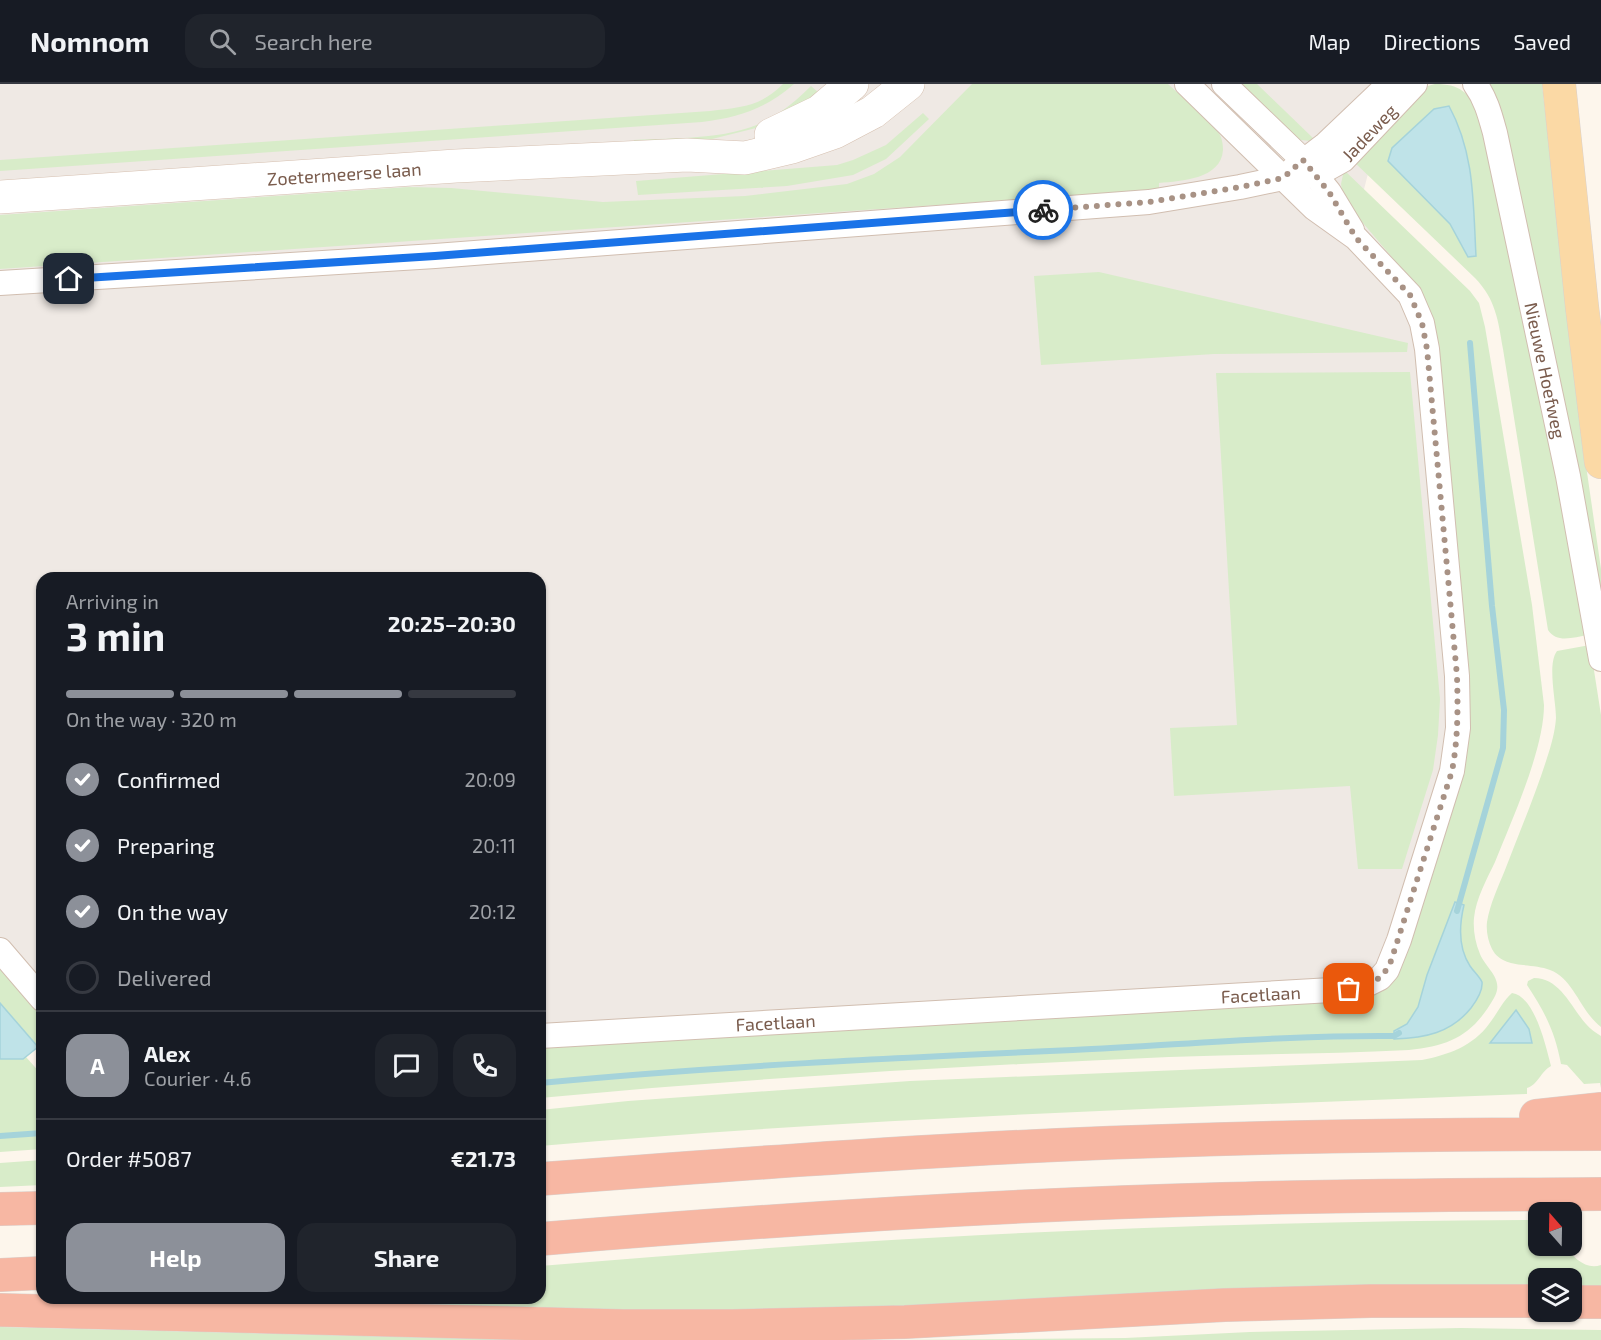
<!DOCTYPE html>
<meta charset="utf-8">
<style>
body{margin:0;font-family:"Exo 2",sans-serif;background:#20242c;color:#f1f3f6;height:100vh;display:flex;flex-direction:column;font-size:22px;white-space:nowrap}
*{box-sizing:border-box;margin:0}
p{font-size:20px;color:#9ea1a6}
.icon{flex:none;width:33px;height:33px;fill:none;stroke:currentColor;stroke-width:2;stroke-linecap:round;stroke-linejoin:round}
.map{position:relative;flex:1;overflow:hidden}
.sheet{position:absolute;left:36px;top:488px;width:510px;height:732px;display:flex;flex-direction:column;background:#171b24;border-radius:18px;box-shadow:0 2px 4px #0004}
.sheet>*{flex:none}
.needle{width:39px;rotate:340deg}
.buttons{position:absolute;left:1528px;top:1118px;display:grid;gap:12px}
.buttons a{display:grid;place-items:center;width:54px;height:54px;border-radius:12px;background:#171b24;box-shadow:0 2px 4px #0004;font-size:30px}
.pin{position:absolute;display:grid;place-items:center;width:51px;height:51px;color:#fff;margin:-26px;border-radius:12px;box-shadow:0 3px 9px #0006}
.courier{position:absolute;display:grid;place-items:center;width:60px;height:60px;margin:-30px;border:4px solid #1a73e8;border-radius:50%;background:#fff;color:#222;box-shadow:0 2px 8px #0007}
.head em{font-style:normal;font-weight:700}
.head div{display:flex;flex-direction:column-reverse}
.head{display:flex;align-items:center;justify-content:space-between;height:102px;padding:0 30px}
h1{font-size:39px;font-weight:700;line-height:45px}
.bar{display:grid;grid-template-columns:repeat(4,1fr);gap:9px 6px;align-content:center;height:72px;padding:0 30px}
.bar i{height:8px;border-radius:4px;background:#363941}
.bar .current{background:#8c9099}
.bar p{grid-column:span 4}
.line{display:flex;align-items:center;gap:15px;padding:0 30px;border-top:2px solid #363941}
.line div{flex:1}
.round{display:grid;place-items:center;flex:none;width:63px;height:63px;border-radius:18px;background:#20242c}
ol{padding:0 30px;list-style:none}
li{display:flex;align-items:center;gap:18px;height:66px}
li p{margin-inline-start:auto}
li .icon{padding:6px;border-radius:50%;background:#8c9099;color:#fff;stroke-width:4}
li:last-child{color:#9ea1a6}
li i{width:33px;height:33px;border:3px solid #363941;border-radius:50%}
.primary-button{display:flex;gap:12px;margin-top:auto;padding:12px 30px}
.primary-button a{flex:1;height:69px;border-radius:18px;background:#8c9099;color:#fff;font-size:24px;font-weight:700;line-height:69px;text-align:center}
.primary-button a+a{background:#20242c;color:#f1f3f6}
header{display:flex;align-items:center;gap:36px;box-sizing:border-box;height:84px;padding:0 30px;background:#171b24;border-bottom:2px solid #363941}
header strong{font-size:28px}
nav{display:flex;gap:33px;margin-inline-start:auto;font-size:21px}
.search{width:420px;height:54px;background:#20242c;display:flex;align-items:center;gap:15px;box-sizing:border-box;padding:0 21px;border-radius:18px;color:#9ea1a6;font-size:22px}
.map>svg:first-child{display:block}
</style>
<header>
<strong>Nomnom</strong>
<div class="search"><svg class="icon" aria-label="search" viewBox="0 0 24 24"><circle cx="10" cy="10" r="6"/><path d="M15 15l6 6"/></svg>Search here</div>
<nav><a>Map</a><a>Directions</a><a>Saved</a></nav>
</header>
<div class="map">
<svg width="1601" height="1256" viewBox="0 0 1601 1256">
<rect width="100%" height="100%" fill="#fdf6ec"/>
<!-- industrial -->
<path fill="#efe9e4" d="M0,0H1391L1361,117L1425,181L1481,686L1402,923L540,971V494H42V953L0,904Z"/>
<!-- green -->
<path fill="#d8ecc9" fill-rule="evenodd" d="M783,0H794C765,25 740,33 702,38L0,87V76L710,27C741,23 760,23 783,0Z
M835,0L768,41L708,56L634,62V56C681,53 739,57 779,29C791,21 801,12 811,2L819,9Z
M972,0H1168C1184,15 1206,30 1218,48C1222,53 1223,60 1223,66C1221,95 1182,97 1159,99V106L0,185V131L409,103L451,104L603,118L745,112L847,100L874,90L900,73Z
M1236,0H1257L1313,54L1311,57L1301,56L1290,51Z
M1435,0C1460,0 1468,8 1479,29L1559,402L1588,551C1574,553 1557,560 1548,546L1503,265C1498,236 1496,216 1475,194L1352,76L1424,3ZM1449,22C1475,71 1473,118 1476,172L1468,173L1450,140L1392,64L1434,25Z
M1490,0H1542L1580,340L1601,485V513L1496,12Z
M923,29L929,35L886,75L853,91L787,102L638,111L636,97L837,81L853,76L886,61Z
M1344,86L1470,207L1479,219L1485,243L1532,521L1544,621C1544,666 1512,735 1495,778C1487,795 1476,814 1474,834C1473,845 1475,858 1480,870C1486,885 1505,895 1494,914C1473,951 1450,962 1409,966C1329,970 1249,970 1169,973C959,982 749,994 540,1014V964L1361,913C1380,910 1390,903 1400,887L1461,691L1412,197L1352,126L1342,106L1341,100Z
M1099,188L1408,259L1407,268L1214,270L1041,281L1034,192Z
M1410,288L1440,615L1438,651L1433,686L1402,785H1358L1350,702L1174,712L1170,644L1237,641L1216,289Z
M1590,561L1601,631V943C1580,927 1574,895 1550,886C1531,878 1503,886 1492,865C1488,857 1486,847 1487,838C1490,820 1498,803 1505,786C1519,749 1535,712 1547,674C1551,662 1555,648 1556,634C1556,617 1547,580 1557,567Z
M0,883L42,932V960L26,973L42,991V1065L0,1068Z
M1534,894C1560,894 1571,923 1586,940C1590,945 1596,949 1601,952V1004L1600,999L1584,1000L1567,981L1561,980C1555,948 1545,928 1527,901L1528,897Z
M1512,909C1535,912 1546,963 1551,982C1540,988 1539,1000 1527,1004V1010C1198,1023 868,1033 540,1062V1026L628,1017L910,997L1422,976C1448,971 1473,962 1489,940C1497,930 1502,918 1512,909Z
M42,1076V1101L0,1103V1079Z
M1539,1136V1161H1565C1573,1174 1586,1186 1601,1181V1201H1572V1194H1539V1201L866,1234L95,1214H540V1182C675,1171 811,1160 946,1153C1144,1142 1341,1137 1539,1136Z
M0,1243L526,1256H0Z
M1461,1244L1601,1246V1256H892L1125,1254L1250,1248Z"/>
<!-- water -->
<path fill="#bfe3e8" stroke="#a5d3da" stroke-width="1.5" d="M1449,22C1475,70 1473,119 1476,172L1468,173L1450,140L1388,77L1392,64L1434,25Z
M1455,818L1464,821C1459,842 1458,864 1470,882C1474,888 1479,892 1482,898C1483,907 1477,916 1471,924C1451,949 1425,954 1394,955V947L1407,940L1418,923L1427,891Z
M0,919L38,963L23,975H0Z
M1516,926L1529,945L1532,959H1490Z"/>
<g fill="none" stroke-linecap="round" stroke-linejoin="round">
<!-- stream -->
<path stroke="#a5d3da" stroke-width="6" d="M1457,827L1503,664L1504,626L1492,522L1470,259
M540,999C717,982 895,974 1073,966C1180,961 1287,951 1394,952L1399,949
M0,1052L42,1049"/>
<!-- street casing -->
<g stroke="#d1beb0" stroke-width="26">
<g id="street">
<path d="M1224,0L1303,76L1329,108L1352,146"/>
<path id="s1" d="M1475,0C1486,15 1490,31 1495,49L1568,392L1601,575"/>
<path d="M1292,86L1326,60L1389,0"/>
<path id="s2" d="M0,199L435,172L1149,118L1240,103L1283,94L1316,91L1343,76L1415,0"/>
<path d="M0,866L42,915"/>
<path id="s3" d="M540,952L1349,905L1360,904L1380,894L1387,886L1399,856L1452,687L1458,644L1457,592L1427,265L1422,239L1410,211L1356,154L1314,124L1187,0"/>
</g>
</g>
<!-- secondary casing -->
<g stroke="#d6c0b0" stroke-width="34">
<g id="secondary">
<path d="M771,51L819,28L852,0"/>
<path id="s4" d="M0,113L456,82L687,71L745,74L792,63L835,48L873,28L908,0"/>
</g>
</g>
<!-- primary casing -->
<g stroke="#dad1cd" stroke-width="34">
<path id="primary" d="M1559,0L1582,223L1601,378"/>
</g>
<!-- highway casing -->
<g stroke="#dad1cd" stroke-width="34">
<path id="highway" d="M1536,1032L1601,1025
M540,1095C712,1082 884,1069 1057,1061C1238,1053 1420,1050 1601,1050
M0,1125L42,1124
M540,1155C767,1136 994,1121 1222,1115C1348,1111 1475,1111 1601,1110
M0,1191L42,1189
M1572,1218H1601
M0,1226L623,1242H733L905,1238L1225,1221L1371,1217H1539"/>
</g>
<!-- street -->
<use href="#street" stroke="#fff" stroke-width="24"/>
<!-- secondary -->
<use href="#secondary" stroke="#fff" stroke-width="33"/>
<!-- primary -->
<use href="#primary" stroke="#fbd9a5" stroke-width="33"/>
<!-- highway -->
<use href="#highway" stroke="#f7b7a3" stroke-width="33"/>
</g>
<g fill="none" stroke-linecap="round" stroke-linejoin="round">
<!-- done -->
<path stroke="#a89285" stroke-width="6" stroke-dasharray="0 10.8" d="M1043,126L1149,118L1240,103L1283,94L1303,76L1329,108L1356,154L1410,211L1422,239L1427,265L1457,592C1458,625 1458,655 1452,687L1391,877C1383,896 1369,902 1349,905"/>
<!-- route -->
<path stroke="#1a73e8" stroke-width="8" d="M69,195L435,172L1043,126"/>
</g>
<g text-anchor="middle" dominant-baseline="central" stroke-width="5" stroke-linejoin="round" paint-order="stroke">
<!-- street labels -->
<g font-size="18" fill="#7a5c4d" stroke="#fffaf3">
<text stroke="none"><textPath href="#s2" startOffset="1390">Jadeweg</textPath></text>
<text stroke="none"><textPath href="#s4" startOffset="345">Zoetermeerse laan</textPath></text>
<text stroke="none"><textPath href="#s1" startOffset="296">Nieuwe Hoefweg</textPath></text>
<text stroke="none"><textPath href="#s3" startOffset="722">Facetlaan</textPath></text>
<text stroke="none"><textPath href="#s3" startOffset="236">Facetlaan</textPath></text>
</g>
</g>
</svg>
<div class="buttons">
<a><svg class="needle" viewBox="-14 -14 28 28"><path d="M0-13l5 13h-10z" fill="#e53935"/><path d="M0 13l5-13h-10z" fill="#9ea1a6"/></svg></a>
<a><svg class="icon" aria-label="layers" viewBox="0 0 24 24"><path d="M12 4l9 5-9 5-9-5zM3 14l9 5 9-5"/></svg></a>
</div>
<div class="pin" style="left:1349px;top:905px;background:#ea580c"><svg class="icon" aria-label="bag" viewBox="0 0 24 24"><path d="M5 8h14l-1 12H6zM9 8a3 3 0 0 1 6 0"/></svg></div>
<div class="pin" style="left:69px;top:195px;background:#1f2937"><svg class="icon" aria-label="home" viewBox="0 0 24 24"><path d="M3 11l9-7 9 7M6 9v11h12V9"/></svg></div>
<div class="courier" style="left:1043px;top:126px"><svg class="icon" aria-label="bike" viewBox="0 0 24 24"><circle cx="6" cy="16" r="4"/><circle cx="18" cy="16" r="4"/><path d="M6 16l4-8h5l3 8M10 8l3 8H6M13 5h3"/></svg></div>
<section class="sheet">
<div class="head"><div><h1>3 min</h1><p>Arriving in</p></div><em>20:25–20:30</em></div>
<div class="bar"><i class="current"></i><i class="current"></i><i class="current"></i><i></i><p>On the way · 320 m</p></div>
<ol>
<li><svg class="icon" aria-label="check" viewBox="0 0 24 24"><path d="M5 12l5 5 9-10"/></svg>Confirmed<p>20:09</p></li>
<li><svg class="icon" aria-label="check" viewBox="0 0 24 24"><path d="M5 12l5 5 9-10"/></svg>Preparing<p>20:11</p></li>
<li><svg class="icon" aria-label="check" viewBox="0 0 24 24"><path d="M5 12l5 5 9-10"/></svg>On the way<p>20:12</p></li>
<li><i></i>Delivered</li>
</ol>
<div class="line" style="height:108px"><b class="round" style="background:#8c9099;color:#fff">A</b><div><b>Alex</b><p>Courier · 4.6</p></div><a class="round"><svg class="icon" aria-label="chat" viewBox="0 0 24 24"><path d="M4 5h16v11H9l-5 4z"/></svg></a><a class="round"><svg class="icon" aria-label="phone" viewBox="0 0 24 24"><path d="M5 4h4l2 5-3 2q2 4 5 5l2-3 5 2v4C11 20 4 13 5 4z"/></svg></a></div>
<div class="line" style="height:78px"><div>Order #5087</div><b>€21.73</b></div>
<div class="primary-button"><a>Help</a><a>Share</a></div>
</section>
</div>
